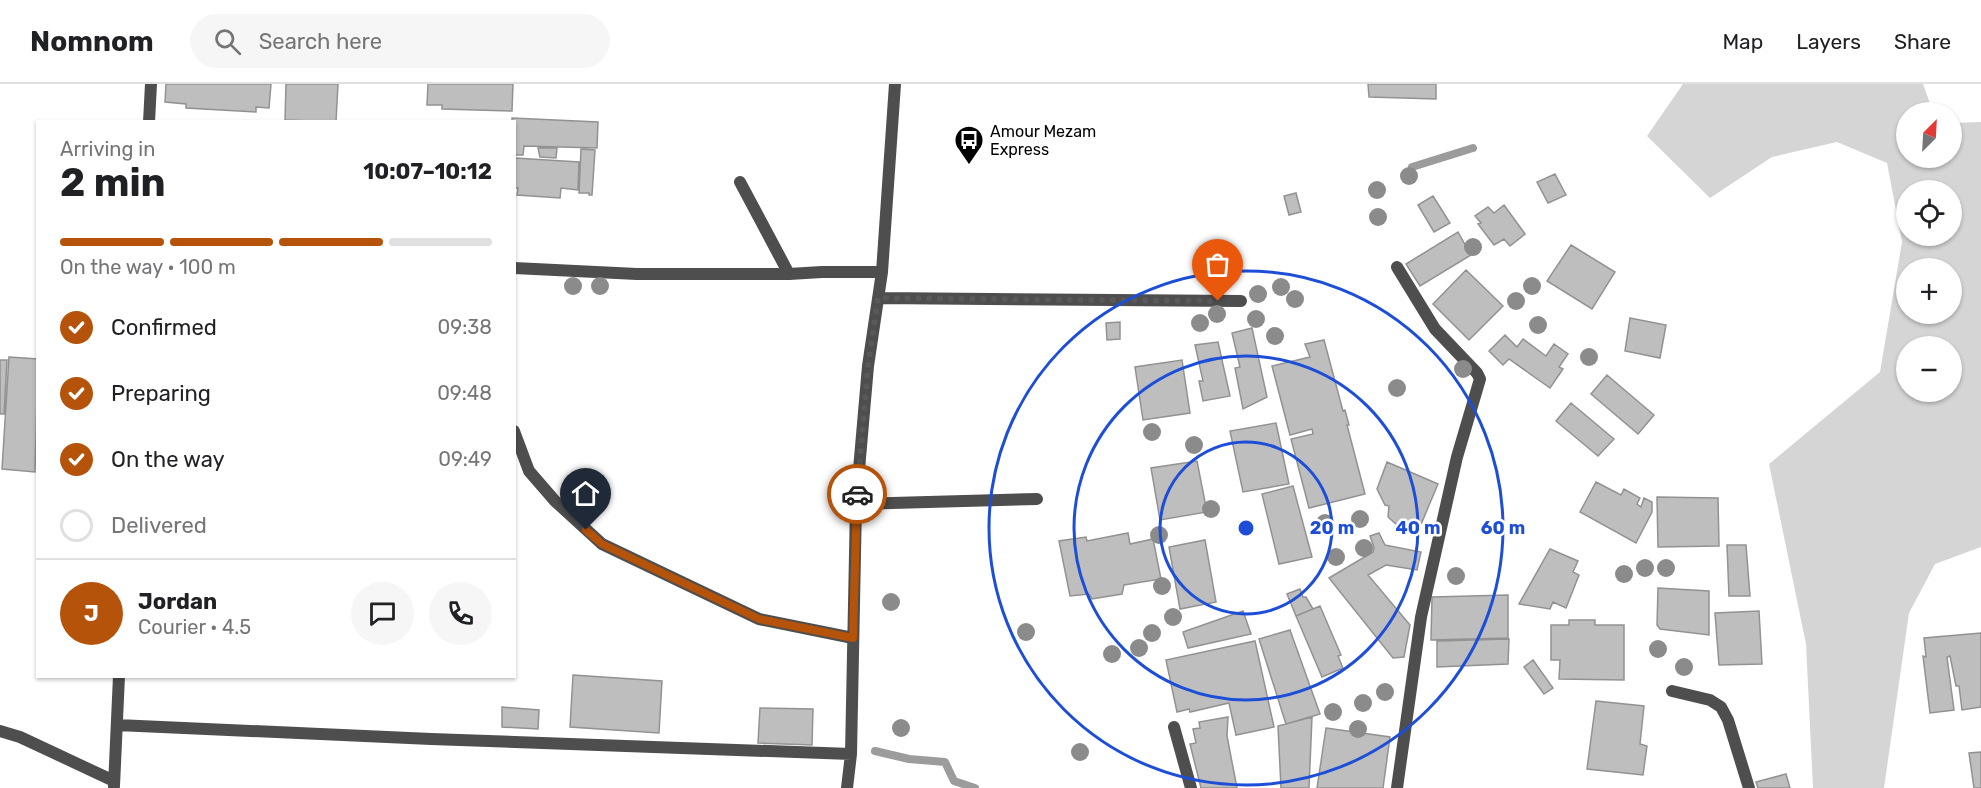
<!DOCTYPE html>
<meta charset="utf-8">
<style>
body{margin:0;font-family:Rubik,sans-serif;background:#f6f6f6;color:#202124;height:100vh;display:flex;flex-direction:column;font-size:22px;white-space:nowrap}
*{box-sizing:border-box;margin:0}
p{font-size:20px;color:#757577}
.icon{flex:none;width:33px;height:33px;fill:none;stroke:currentColor;stroke-width:2;stroke-linecap:round;stroke-linejoin:round}
.map{position:relative;flex:1;overflow:hidden}
.panel{position:absolute;left:36px;top:36px;width:480px;height:558px;display:flex;flex-direction:column;background:#fff;border-radius:0px;box-shadow:0 2px 4px #0004}
.panel>*{flex:none}
.needle{width:39px;rotate:24deg}
.fabs{position:absolute;left:1896px;top:18px;display:grid;gap:12px}
.fabs a{display:grid;place-items:center;width:66px;height:66px;border-radius:50%;background:#fff;box-shadow:0 2px 4px #0004;font-size:30px}
.pin{position:absolute;display:grid;place-items:center;width:51px;height:51px;color:#fff;margin:-62px -26px;border-radius:50% 50% 50% 0;rotate:-45deg;box-shadow:0 0 6px #0007}
.pin .icon{rotate:45deg}
.courier{position:absolute;display:grid;place-items:center;width:60px;height:60px;margin:-30px;border:4px solid #b45309;border-radius:50%;background:#fff;color:#222;box-shadow:0 2px 8px #0007}
.headline em{font-style:normal;font-weight:700}
.headline div{display:flex;flex-direction:column-reverse}
.headline{display:flex;align-items:center;justify-content:space-between;height:102px;padding:0 24px}
h1{font-size:39px;font-weight:700;line-height:45px}
.bar{display:grid;grid-template-columns:repeat(4,1fr);gap:9px 6px;align-content:center;height:72px;padding:0 24px}
.bar i{height:8px;border-radius:4px;background:#e0e0e0}
.bar .selected{background:#b45309}
.bar p{grid-column:span 4}
.line{display:flex;align-items:center;gap:15px;padding:0 24px;border-top:2px solid #e0e0e0}
.line div{flex:1}
.round{display:grid;place-items:center;flex:none;width:63px;height:63px;border-radius:32px;background:#f6f6f6}
ol{padding:0 24px;list-style:none}
li{display:flex;align-items:center;gap:18px;height:66px}
li p{margin-inline-start:auto}
li .icon{padding:6px;border-radius:50%;background:#b45309;color:#fff;stroke-width:4}
li:last-child{color:#757577}
li i{width:33px;height:33px;border:3px solid #e0e0e0;border-radius:50%}
header{display:flex;align-items:center;gap:36px;box-sizing:border-box;height:84px;padding:0 30px;background:#fff;border-bottom:2px solid #e0e0e0}
header strong{font-size:28px}
nav{display:flex;gap:33px;margin-inline-start:auto;font-size:21px}
.search{width:420px;height:54px;background:#f6f6f6;display:flex;align-items:center;gap:15px;box-sizing:border-box;padding:0 21px;border-radius:33px;color:#757577;font-size:22px}
.map>svg:first-child{display:block}
</style>
<header>
<strong>Nomnom</strong>
<div class="search"><svg class="icon" aria-label="search" viewBox="0 0 24 24"><circle cx="10" cy="10" r="6"/><path d="M15 15l6 6"/></svg>Search here</div>
<nav><a>Map</a><a>Layers</a><a>Share</a></nav>
</header>
<div class="map">
<svg width="1981" height="704" viewBox="0 0 1981 704">
<rect width="100%" height="100%" fill="#fff"/>
<!-- green -->
<path fill="#d5d5d5" fill-rule="evenodd" d="M1683,0H1923L1933,28H1906V74H1952V39L1981,38V463L1935,480L1909,529L1884,704H1813L1806,560L1769,380L1880,288L1902,158L1887,79L1837,58L1772,73L1710,114L1647,52ZM1906,106H1952V152H1906ZM1906,184H1952V230H1906ZM1906,262H1952V308H1906Z"/>
<g fill="none" stroke-linecap="round" stroke-linejoin="round">
<!-- stream -->
<path stroke="#9c9c9c" stroke-width="8" d="M1412,83L1473,64
M875,667L909,675L945,678L954,697L975,704"/>
</g>
<!-- building -->
<path fill="#bebebe" stroke="#929292" stroke-width="1.5" d="M166,0H271L269,24L256,23V28L186,24V20L165,18Z
M286,0H338L336,38L285,36Z
M428,0H513L512,27L442,25V21H427Z
M1368,0H1436V15L1369,13Z
M512,34L598,38L597,64L524,62L523,71H514V38H512Z
M538,64H557L556,74L540,73Z
M581,65L595,66L592,111H589V109H579Z
M515,74L579,78L578,106L561,104L560,114L517,111L518,104H514Z
M1555,90L1566,111L1548,119L1537,98Z
M1296,109L1301,128L1289,131L1284,112Z
M1433,112L1450,139L1434,148L1418,121Z
M1504,121L1525,150L1510,162L1504,155L1494,161L1478,140L1481,139L1475,132L1488,123L1494,129Z
M1458,148L1471,171L1420,202L1406,180Z
M1571,161L1615,188L1592,225L1547,197Z
M1466,186L1503,222L1469,256L1433,220Z
M1630,234L1666,241L1660,274L1625,267Z
M1120,238V255L1107,256L1106,239Z
M1252,244L1267,313L1243,325L1235,284L1240,283L1232,249Z
M1505,251L1517,263L1523,255L1546,272L1554,260L1568,270L1559,283L1563,285L1550,304L1509,275L1503,281L1489,267Z
M1324,256L1343,327L1345,326L1349,341H1347L1365,410L1309,424L1291,355L1313,350L1312,345L1290,351L1272,282L1310,273L1305,260Z
M1218,258L1230,312L1203,317L1199,297H1203L1195,261Z
M9,273L38,275L35,388L2,385Z
M0,276H7L4,330H0Z
M1182,276L1190,329L1143,336L1135,283Z
M1607,291L1654,331L1638,350L1591,310Z
M1571,319L1614,355L1598,372L1556,337Z
M1276,339L1289,400L1243,408L1230,347Z
M1197,377L1207,428L1160,436L1151,384Z
M1387,378L1438,400L1422,438L1415,447L1396,440L1388,433L1389,422L1385,421L1377,405Z
M1596,398L1621,411L1624,405L1640,414L1637,420L1641,423L1644,414L1652,418V428L1636,459L1580,428Z
M1293,402L1312,473L1279,480L1262,410Z
M1657,413L1718,414L1719,462L1658,463Z
M1128,449L1130,460L1153,455L1161,495L1124,501L1122,510L1092,515L1089,510L1070,512L1059,457L1086,453L1087,457Z
M1379,449L1385,461L1421,468L1417,486L1386,481L1368,491L1410,541L1404,573L1393,574L1329,494L1373,468L1374,463L1370,452Z
M1205,456L1216,518L1180,525L1169,463Z
M1727,461H1746L1750,512H1729Z
M1550,465L1578,477L1573,488L1579,491L1566,524L1553,518L1550,525L1519,520Z
M1658,504L1709,507V551L1660,545L1657,541Z
M1300,505L1303,513H1306L1313,525L1296,532L1287,510Z
M1508,511V554L1431,556L1432,513Z
M1320,522L1341,571L1338,572L1343,584L1322,593L1296,532Z
M1243,527L1251,550L1188,564L1183,548Z
M1759,527L1762,580L1719,581L1715,529Z
M1569,536H1595V541H1624V596L1559,595L1560,576H1551V541H1569Z
M1290,546L1320,630L1286,640L1259,555Z
M1981,549V623L1962,626L1959,602H1956L1950,572L1947,573L1954,626L1930,629L1923,572L1926,573L1924,554Z
M1509,555L1508,580L1437,583V557Z
M1255,557L1274,643L1236,651L1229,619L1190,628L1189,625L1177,628L1166,576Z
M1533,576L1553,604L1544,610L1524,583Z
M573,591L662,597L659,649L570,643Z
M1596,617L1644,622L1640,660L1647,662L1643,691L1587,685Z
M502,623L539,626L538,645L502,643Z
M760,624L813,625L812,661L758,659Z
M1228,633L1227,652L1237,704H1201L1190,660L1196,659L1193,645L1200,644L1199,638Z
M1312,633L1309,704H1281L1278,642Z
M1326,644L1390,653L1383,704H1317Z
M1981,668V704H1974L1969,669Z
M1786,690L1790,704H1758L1756,698Z"/>
<g fill="none" stroke-linecap="round" stroke-linejoin="round">
<!-- lane -->
<path stroke="#4e4e4e" stroke-width="12" d="M740,98L789,190
M514,347L529,387L555,417L602,460L759,535L853,554"/>
<!-- street -->
<path stroke="#4e4e4e" stroke-width="12" d="M149,38L151,0
M1397,183L1435,245L1477,289L1480,295L1457,373L1421,533L1397,704
M514,184L637,190H789L822,188H882
M878,214L1241,217
M856,420L1037,415
M1672,607L1710,616L1721,623L1728,636L1749,704
M117,641L431,655L851,670
M1174,643L1191,704
M0,647L20,653L114,697
M114,702L119,592
M847,704L851,670L856,420L868,282L882,188L895,0"/>
</g>
<!-- trees -->
<g fill="#8b8b8b">
<circle cx="1409" cy="92" r="9"/>
<circle cx="1377" cy="106" r="9"/>
<circle cx="1378" cy="133" r="9"/>
<circle cx="1473" cy="163" r="9"/>
<circle cx="573" cy="202" r="9"/>
<circle cx="600" cy="202" r="9"/>
<circle cx="1532" cy="202" r="9"/>
<circle cx="1281" cy="203" r="9"/>
<circle cx="1258" cy="210" r="9"/>
<circle cx="1295" cy="215" r="9"/>
<circle cx="1516" cy="217" r="9"/>
<circle cx="1217" cy="230" r="9"/>
<circle cx="1256" cy="235" r="9"/>
<circle cx="1200" cy="239" r="9"/>
<circle cx="1538" cy="241" r="9"/>
<circle cx="1275" cy="252" r="9"/>
<circle cx="1589" cy="273" r="9"/>
<circle cx="1463" cy="285" r="9"/>
<circle cx="1397" cy="304" r="9"/>
<circle cx="1152" cy="348" r="9"/>
<circle cx="1194" cy="361" r="9"/>
<circle cx="1211" cy="425" r="9"/>
<circle cx="1360" cy="435" r="9"/>
<circle cx="1325" cy="439" r="9"/>
<circle cx="1159" cy="451" r="9"/>
<circle cx="1364" cy="464" r="9"/>
<circle cx="1336" cy="473" r="9"/>
<circle cx="1645" cy="484" r="9"/>
<circle cx="1666" cy="484" r="9"/>
<circle cx="1624" cy="490" r="9"/>
<circle cx="1456" cy="492" r="9"/>
<circle cx="1162" cy="502" r="9"/>
<circle cx="891" cy="518" r="9"/>
<circle cx="1173" cy="533" r="9"/>
<circle cx="1026" cy="548" r="9"/>
<circle cx="1152" cy="549" r="9"/>
<circle cx="1139" cy="564" r="9"/>
<circle cx="1658" cy="565" r="9"/>
<circle cx="1112" cy="570" r="9"/>
<circle cx="1684" cy="583" r="9"/>
<circle cx="1385" cy="608" r="9"/>
<circle cx="1363" cy="619" r="9"/>
<circle cx="1333" cy="628" r="9"/>
<circle cx="901" cy="644" r="9"/>
<circle cx="1358" cy="645" r="9"/>
<circle cx="1080" cy="668" r="9"/>
</g>
<g fill="none" stroke-linecap="round" stroke-linejoin="round">
<!-- done -->
<path stroke="#595959" stroke-width="6" stroke-dasharray="0 10.8" d="M857,410L868,282L878,214L1218,217"/>
<!-- route -->
<path stroke="#b45309" stroke-width="8" d="M586,446L602,460L759,535L853,554L857,410"/>
</g>
<!-- distance rings -->
<g fill="none" stroke="#1d4ed8" stroke-width="3">
<circle cx="1246" cy="444" r="86"/>
<circle cx="1246" cy="444" r="172"/>
<circle cx="1246" cy="444" r="257"/>
</g>
<!-- icons -->
<defs>
<g id="bus-pin" transform="scale(1.5)"><path d="M0 17L-7.5 6A9.5 9.5 0 1 1 7.5 6Z" fill="#000" stroke="#fff"/><path d="M-5-6H5V4H4V6H2V4H-2V6H-4V4H-5ZM-3.5-4V0h7V-4ZM-3.5 1.2v1.5H-2V1.2ZM2 1.2v1.5H3.5V1.2Z" fill="#fff"/></g>
</defs>
<g fill-rule="evenodd">
<use href="#bus-pin" x="969" y="56"/>
</g>
<g text-anchor="middle" dominant-baseline="central" stroke-width="5" stroke-linejoin="round" paint-order="stroke">
<!-- poi labels -->
<g font-size="16" fill="#000" stroke="#fff" text-anchor="start">
<text x="990" y="47">Amour Mezam<tspan x="990" dy="18">Express</tspan></text>
</g>
</g>
<circle cx="1246" cy="444" r="9" fill="#1d4ed8" stroke="#fff" stroke-width="3"/>
<g font-size="18" text-anchor="middle" font-weight="bold" fill="#1d4ed8" stroke="#fff" stroke-width="5" stroke-linejoin="round" paint-order="stroke">
<text x="1332" y="450">20 m</text>
<text x="1418" y="450">40 m</text>
<text x="1503" y="450">60 m</text>
</g>
</svg>
<div class="fabs">
<a><svg class="needle" viewBox="-14 -14 28 28"><path d="M0-13l5 13h-10z" fill="#e53935"/><path d="M0 13l5-13h-10z" fill="#757577"/></svg></a>
<a><svg class="icon" aria-label="locate" viewBox="0 0 24 24"><circle cx="12" cy="12" r="6"/><path d="M12 2v4M12 18v4M2 12h4M18 12h4"/></svg></a>
<a>+</a>
<a>−</a>
</div>
<div class="pin" style="left:1218px;top:217px;background:#ea580c"><svg class="icon" aria-label="bag" viewBox="0 0 24 24"><path d="M5 8h14l-1 12H6zM9 8a3 3 0 0 1 6 0"/></svg></div>
<div class="pin" style="left:586px;top:446px;background:#1f2937"><svg class="icon" aria-label="home" viewBox="0 0 24 24"><path d="M3 11l9-7 9 7M6 9v11h12V9"/></svg></div>
<div class="courier" style="left:857px;top:410px"><svg class="icon" aria-label="car" viewBox="0 0 24 24"><path d="M5 17H2v-5l4-1 3-4h7l3 4 3 1v5h-3M9 17h6M6 11h13"/><circle cx="7" cy="17" r="2"/><circle cx="17" cy="17" r="2"/></svg></div>
<section class="panel">
<div class="headline"><div><h1>2 min</h1><p>Arriving in</p></div><em>10:07–10:12</em></div>
<div class="bar"><i class="selected"></i><i class="selected"></i><i class="selected"></i><i></i><p>On the way · 100 m</p></div>
<ol>
<li><svg class="icon" aria-label="check" viewBox="0 0 24 24"><path d="M5 12l5 5 9-10"/></svg>Confirmed<p>09:38</p></li>
<li><svg class="icon" aria-label="check" viewBox="0 0 24 24"><path d="M5 12l5 5 9-10"/></svg>Preparing<p>09:48</p></li>
<li><svg class="icon" aria-label="check" viewBox="0 0 24 24"><path d="M5 12l5 5 9-10"/></svg>On the way<p>09:49</p></li>
<li><i></i>Delivered</li>
</ol>
<div class="line" style="height:108px"><b class="round" style="background:#b45309;color:#fff">J</b><div><b>Jordan</b><p>Courier · 4.5</p></div><a class="round"><svg class="icon" aria-label="chat" viewBox="0 0 24 24"><path d="M4 5h16v11H9l-5 4z"/></svg></a><a class="round"><svg class="icon" aria-label="phone" viewBox="0 0 24 24"><path d="M5 4h4l2 5-3 2q2 4 5 5l2-3 5 2v4C11 20 4 13 5 4z"/></svg></a></div>
</section>
</div>
